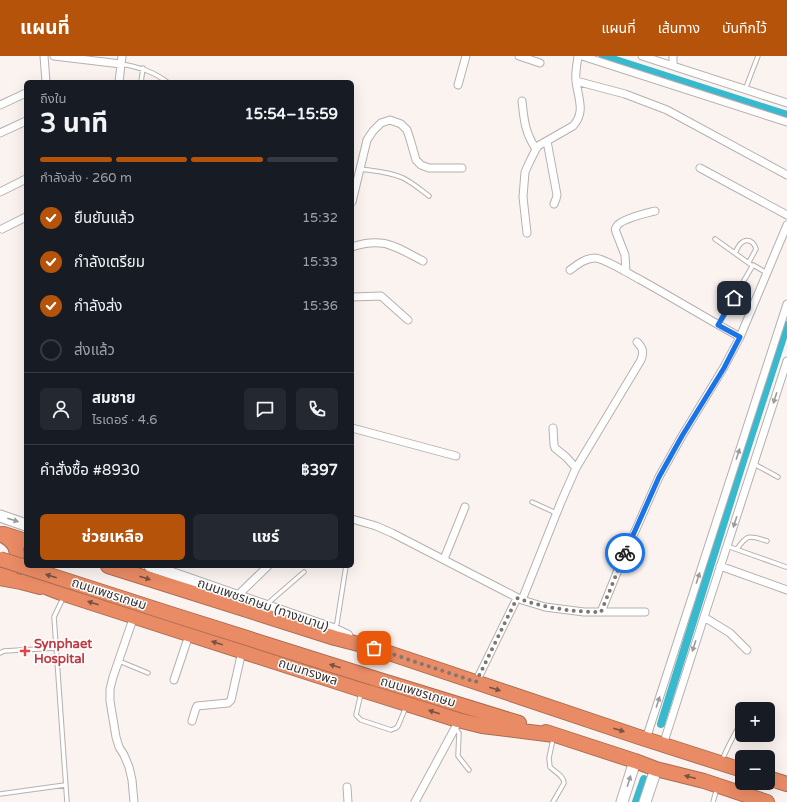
<!DOCTYPE html>
<html lang="th">
<meta charset="utf-8">
<style>
body{margin:0;font-family:"Varela Round","Noto Sans Thai",sans-serif;background:#242831;color:#f1f3f6;height:100vh;display:flex;flex-direction:column;font-size:15px;white-space:nowrap}
*{box-sizing:border-box;margin:0}
p{font-size:13px;color:#9ea1a6}
.icon{flex:none;width:22px;height:22px;fill:none;stroke:currentColor;stroke-width:2;stroke-linecap:round;stroke-linejoin:round}
.map{position:relative;flex:1;overflow:hidden}
.details{position:absolute;left:24px;top:24px;width:330px;height:488px;display:flex;flex-direction:column;background:#171b24;border-radius:6px;box-shadow:0 4px 16px #0002}
.details>*{flex:none}
.fabs{position:absolute;left:735px;top:646px;display:grid;gap:8px}
.fabs a{display:grid;place-items:center;width:40px;height:40px;border-radius:6px;background:#171b24;box-shadow:0 4px 16px #0002;font-size:20px}
.pin{position:absolute;display:grid;place-items:center;width:34px;height:34px;color:#fff;margin:-17px;border-radius:8px;box-shadow:0 2px 6px #0006}
.courier{position:absolute;display:grid;place-items:center;width:40px;height:40px;margin:-20px;border:3px solid #1a73e8;border-radius:50%;background:#fff;color:#222;box-shadow:0 1px 5px #0007}
.headline em{font-style:normal;font-weight:700}
.headline div{display:flex;flex-direction:column-reverse}
.headline{display:flex;align-items:center;justify-content:space-between;height:68px;padding:0 16px}
h1{font-size:26px;font-weight:700;line-height:30px}
.bar{display:grid;grid-template-columns:repeat(4,1fr);gap:6px 4px;align-content:center;height:48px;padding:0 16px}
.bar i{height:5px;border-radius:3px;background:#363941}
.bar .active{background:#b45309}
.bar p{grid-column:span 4}
.line{display:flex;align-items:center;gap:10px;padding:0 16px;border-top:1px solid #363941}
.line div{flex:1}
.round{display:grid;place-items:center;flex:none;width:42px;height:42px;border-radius:6px;background:#242831}
ol{padding:0 16px;list-style:none}
li{display:flex;align-items:center;gap:12px;height:44px}
li p{margin-inline-start:auto}
li .icon{padding:4px;border-radius:50%;background:#b45309;color:#fff;stroke-width:4}
li:last-child{color:#9ea1a6}
li i{width:22px;height:22px;border:2px solid #363941;border-radius:50%}
.button{display:flex;gap:8px;margin-top:auto;padding:8px 16px}
.button a{flex:1;height:46px;border-radius:6px;background:#b45309;color:#fff;font-size:16px;font-weight:700;line-height:46px;text-align:center}
.button a+a{background:#242831;color:#f1f3f6}
header{display:flex;align-items:center;gap:24px;box-sizing:border-box;height:56px;padding:0 20px;background:#b45309;color:#fff}
header strong{font-size:19px}
nav{display:flex;gap:22px;margin-inline-start:auto;font-size:14px}
.map>svg:first-child{display:block}
</style>
<header>
<strong>แผนที่</strong>
<nav><a>แผนที่</a><a>เส้นทาง</a><a>บันทึกไว้</a></nav>
</header>
<div class="map">
<svg width="787" height="746" viewBox="0 0 787 746">
<rect width="100%" height="100%" fill="#faf3f0"/>
<g fill="none" stroke-linecap="round" stroke-linejoin="round">
<!-- canal -->
<path stroke="#38b9ce" stroke-width="8" d="M603,0L787,59
M661,668L743,405L787,269
M636,746L644,723"/>
<!-- lane casing -->
<g stroke="#b7b0ae" stroke-width="5.5">
<path id="lane" d="M121,8C138,11 153,15 167,26
M141,26L143,12
M745,34L758,0
M360,113C374,115 390,116 403,122C413,127 421,134 429,140
M715,183L750,208
M735,197C738,191 742,182 750,185C754,187 755,189 756,193L749,206
M718,269L753,209L767,217
M754,408L778,421
M532,446L556,457
M727,490L786,511
M737,493C748,477 750,480 767,485
M63,542L54,561L67,746
M267,548L304,516
M335,572L337,567L346,510
M0,597L4,595L56,592
M119,605L148,617
M361,637L356,659L361,664L391,674L396,672L398,670L406,651
M748,653L749,652
M455,672L459,677L458,700L469,714
M722,704L729,689L742,664
M0,738L65,729
M553,746L564,727C564,720 555,716 550,711L549,702L553,683
M713,746L717,732"/>
</g>
<!-- street casing -->
<g stroke="#b7b0ae" stroke-width="9">
<path id="street" d="M44,0L46,26
M54,0L121,8
M519,0L540,7
M582,0L787,66
M642,0L787,47
M673,0V10
M576,25L625,38L667,54L787,119
M119,26L122,0
M458,29L466,0
M522,45C524,64 525,77 536,93
M0,49L26,37
M0,77L26,65
M547,85L557,139L556,143L554,148
M700,112L787,159
M0,136L26,123
M352,146L367,84L373,75L381,67L390,64L401,68L407,74L410,83L416,104L421,109L429,112H462
M2,173L26,161
M527,177L523,141L525,116L530,105L536,93L538,90L573,70C586,56 578,42 576,25C575,17 577,8 578,0
M352,191C361,188 370,186 380,187C392,187 411,199 423,205
M570,214C577,209 585,202 595,202C604,202 629,218 639,223C673,242 706,262 740,281
M626,216L625,199L616,176C615,173 615,173 617,170C621,163 647,157 655,155
M352,241L381,240L408,264
M352,372L456,400
M576,412L641,304C644,296 643,292 637,286
M352,463L376,470L392,477L522,544L545,551L584,556H645
M444,503L465,451
M720,510L787,534
M237,540L268,510
M522,544L561,446L576,412L566,401L555,392L554,389L553,372
M601,556L618,514L659,421L682,380L724,311L740,281L787,169
M134,560L113,621L110,633V645L116,681L119,691L124,699L129,711L132,724L134,746
M704,561L730,577L747,594
M174,624L189,579
M476,626L517,542
M192,665L195,655L197,650L228,647L231,644L242,595
M646,683L787,248
M663,689L704,561L787,305
M347,731L348,746
M415,746L455,672L458,664"/>
</g>
<!-- secondary casing -->
<g stroke="#b7b0ae" stroke-width="13">
<path id="secondary" d="M0,460L26,469
M150,510L334,574L347,580
M622,746L635,705
M645,746L656,713"/>
</g>
<!-- highway casing -->
<g stroke="#ab6d53" stroke-width="16">
<path id="highway" d="M0,478C16,485 20,495 14,511L6,515
M4,478L26,485
M28,510C28,514 28,519 31,523C36,528 54,534 61,537L362,634L458,664L482,670L554,679
M108,510L335,582L374,592L639,681L742,714
M0,522L21,526L40,531
M373,622L519,667
M546,676L635,705L656,713L704,725L767,746
M768,722L787,728"/>
</g>
<!-- lane -->
<use href="#lane" stroke="#fff" stroke-width="3.5"/>
<!-- street -->
<use href="#street" stroke="#fff" stroke-width="7"/>
<!-- secondary -->
<use href="#secondary" stroke="#fff" stroke-width="11"/>
<!-- highway -->
<use href="#highway" stroke="#e98b64" stroke-width="14"/>
<!-- highway-bridge casing -->
<g stroke="#ab6d53" stroke-width="16" stroke-linecap="butt">
<path id="highway-bridge" d="M0,503L174,559L373,622"/>
</g>
<!-- highway-bridge -->
<use href="#highway-bridge" stroke="#e98b64" stroke-width="14"/>
</g>
<!-- one-way arrows -->
<defs><path id="oneway-solid" d="M-6-.8H1V-3.2L6.5 0L1 3.2V.8H-6Z"/></defs>
<g fill="#9c9a9a">
<use href="#oneway-solid" transform="translate(775 342) rotate(108)"/>
<use href="#oneway-solid" transform="translate(738 398) rotate(-72)"/>
<use href="#oneway-solid" transform="translate(13 464) rotate(18)"/>
<use href="#oneway-solid" transform="translate(735 466) rotate(108)"/>
<use href="#oneway-solid" transform="translate(698 522) rotate(-72)"/>
<use href="#oneway-solid" transform="translate(694 590) rotate(108)"/>
<use href="#oneway-solid" transform="translate(658 646) rotate(-72)"/>
<use href="#oneway-solid" transform="translate(629 725) rotate(-73)"/>
</g>
<g fill="#765345">
<use href="#oneway-solid" transform="translate(51 520) rotate(-162)"/>
<use href="#oneway-solid" transform="translate(145 522) rotate(18)"/>
<use href="#oneway-solid" transform="translate(93 547) rotate(-162)"/>
<use href="#oneway-solid" transform="translate(217 587) rotate(-163)"/>
<use href="#oneway-solid" transform="translate(335 610) rotate(-162)"/>
<use href="#oneway-solid" transform="translate(495 633) rotate(18)"/>
<use href="#oneway-solid" transform="translate(434 656) rotate(-163)"/>
<use href="#oneway-solid" transform="translate(619 674) rotate(18)"/>
<use href="#oneway-solid" transform="translate(690 721) rotate(-165)"/>
</g>
<g fill="none" stroke-linecap="round" stroke-linejoin="round">
<!-- done -->
<path stroke="#7c7876" stroke-width="4" stroke-dasharray="0 7.2" d="M374,592L476,626L517,542C544,552 573,556 601,556L625,497"/>
<!-- route -->
<path stroke="#1a73e8" stroke-width="5" d="M625,497L659,421L682,380L724,312L740,281L718,269L734,242"/>
</g>
<!-- markers -->
<path fill="#e0444e" stroke="#fff" stroke-width="1.5" d="M23 589h4v4h4v4h-4v4h-4v-4h-4v-4h4z"/>
<g text-anchor="middle" dominant-baseline="central" stroke-width="3" stroke-linejoin="round" paint-order="stroke">
<!-- street labels -->
<g font-size="13" fill="#383534" stroke="#fff">
<text transform="translate(109 538) rotate(18)">ถนนเพชรเกษม</text>
<text transform="translate(263 549) rotate(19)">ถนนเพชรเกษม (ทางขนาน)</text>
<text transform="translate(308 616) rotate(18)">ถนนทรงพล</text>
<text transform="translate(418 636) rotate(17)">ถนนเพชรเกษม</text>
</g>
<!-- health labels -->
<g font-size="13" font-weight="bold" fill="#be3a42" stroke="#fff" text-anchor="start">
<text x="34" y="588">Synphaet<tspan x="34" dy="15">Hospital</tspan></text>
</g>
</g>
</svg>
<div class="fabs">
<a>+</a>
<a>−</a>
</div>
<div class="pin" style="left:374px;top:592px;background:#ea580c"><svg class="icon" aria-label="bag" viewBox="0 0 24 24"><path d="M5 8h14l-1 12H6zM9 8a3 3 0 0 1 6 0"/></svg></div>
<div class="pin" style="left:734px;top:242px;background:#1f2937"><svg class="icon" aria-label="home" viewBox="0 0 24 24"><path d="M3 11l9-7 9 7M6 9v11h12V9"/></svg></div>
<div class="courier" style="left:625px;top:497px"><svg class="icon" aria-label="bike" viewBox="0 0 24 24"><circle cx="6" cy="16" r="4"/><circle cx="18" cy="16" r="4"/><path d="M6 16l4-8h5l3 8M10 8l3 8H6M13 5h3"/></svg></div>
<section class="details">
<div class="headline"><div><h1>3 นาที</h1><p>ถึงใน</p></div><em>15:54–15:59</em></div>
<div class="bar"><i class="active"></i><i class="active"></i><i class="active"></i><i></i><p>กำลังส่ง · 260 m</p></div>
<ol>
<li><svg class="icon" aria-label="check" viewBox="0 0 24 24"><path d="M5 12l5 5 9-10"/></svg>ยืนยันแล้ว<p>15:32</p></li>
<li><svg class="icon" aria-label="check" viewBox="0 0 24 24"><path d="M5 12l5 5 9-10"/></svg>กำลังเตรียม<p>15:33</p></li>
<li><svg class="icon" aria-label="check" viewBox="0 0 24 24"><path d="M5 12l5 5 9-10"/></svg>กำลังส่ง<p>15:36</p></li>
<li><i></i>ส่งแล้ว</li>
</ol>
<div class="line" style="height:72px"><a class="round"><svg class="icon" aria-label="person" viewBox="0 0 24 24"><circle cx="12" cy="8" r="4"/><path d="M4 21q1-7 8-7t8 7"/></svg></a><div><b>สมชาย</b><p>ไรเดอร์ · 4.6</p></div><a class="round"><svg class="icon" aria-label="chat" viewBox="0 0 24 24"><path d="M4 5h16v11H9l-5 4z"/></svg></a><a class="round"><svg class="icon" aria-label="phone" viewBox="0 0 24 24"><path d="M5 4h4l2 5-3 2q2 4 5 5l2-3 5 2v4C11 20 4 13 5 4z"/></svg></a></div>
<div class="line" style="height:52px"><div>คำสั่งซื้อ #8930</div><b>฿397</b></div>
<div class="button"><a>ช่วยเหลือ</a><a>แชร์</a></div>
</section>
</div>
